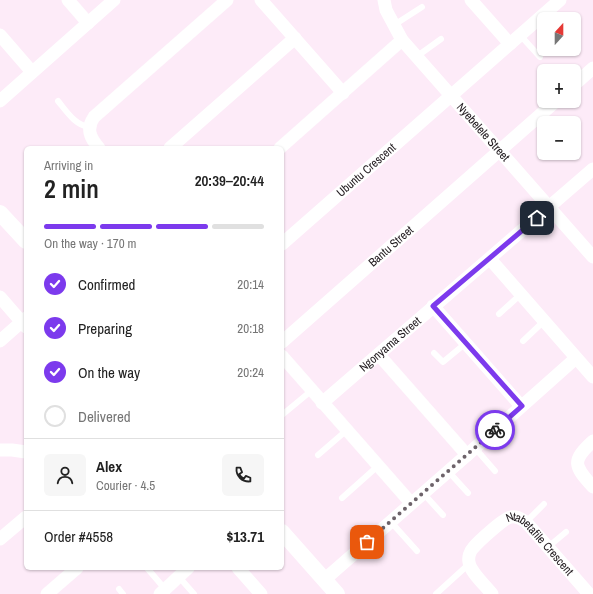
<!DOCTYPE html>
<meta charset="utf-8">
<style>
body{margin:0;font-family:"Archivo Narrow",sans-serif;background:#f6f6f6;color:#222;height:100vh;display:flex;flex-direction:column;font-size:15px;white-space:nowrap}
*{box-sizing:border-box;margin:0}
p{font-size:13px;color:#767676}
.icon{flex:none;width:22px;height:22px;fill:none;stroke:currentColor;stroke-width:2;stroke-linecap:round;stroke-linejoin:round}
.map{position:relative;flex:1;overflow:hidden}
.side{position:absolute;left:24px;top:146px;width:260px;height:424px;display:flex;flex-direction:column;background:#fff;border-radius:6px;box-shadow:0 1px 3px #0004}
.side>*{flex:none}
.needle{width:26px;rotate:21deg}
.tools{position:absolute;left:537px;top:12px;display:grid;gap:8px}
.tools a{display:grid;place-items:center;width:44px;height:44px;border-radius:6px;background:#fff;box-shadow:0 1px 3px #0004;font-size:20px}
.pin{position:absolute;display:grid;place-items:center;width:34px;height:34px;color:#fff;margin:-17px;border-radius:8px;box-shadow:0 2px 6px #0006}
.courier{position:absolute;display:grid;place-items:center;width:40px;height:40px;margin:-20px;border:3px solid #7c3aed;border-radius:50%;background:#fff;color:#222;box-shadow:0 1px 5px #0007}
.headline em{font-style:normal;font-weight:600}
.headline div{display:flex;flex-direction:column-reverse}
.headline{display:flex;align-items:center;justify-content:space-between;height:68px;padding:0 20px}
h1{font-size:26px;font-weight:600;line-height:30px}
.bar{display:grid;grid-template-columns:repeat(4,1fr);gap:6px 4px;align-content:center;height:48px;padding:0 20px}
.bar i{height:5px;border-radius:3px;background:#e0e0e0}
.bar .active{background:#7c3aed}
.bar p{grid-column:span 4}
.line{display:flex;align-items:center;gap:10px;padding:0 20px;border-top:1px solid #e0e0e0}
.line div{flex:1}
.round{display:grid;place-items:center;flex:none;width:42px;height:42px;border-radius:6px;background:#f6f6f6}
ol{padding:0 20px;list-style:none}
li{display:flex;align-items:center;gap:12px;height:44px}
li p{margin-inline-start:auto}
li .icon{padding:4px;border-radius:50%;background:#7c3aed;color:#fff;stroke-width:4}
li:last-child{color:#767676}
li i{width:22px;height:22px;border:2px solid #e0e0e0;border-radius:50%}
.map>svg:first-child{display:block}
</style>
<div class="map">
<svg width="593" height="594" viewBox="0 0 593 594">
<rect width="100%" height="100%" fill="#fdebf8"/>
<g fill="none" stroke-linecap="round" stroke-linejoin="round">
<!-- service -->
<path stroke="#fff" stroke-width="6" d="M394,25L422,7
M520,35L540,57
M416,57L441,39
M58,101C67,112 75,125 89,127
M499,314L520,295
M523,341L543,322
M434,353L443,362L466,343
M282,415L311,391
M475,448L495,471
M318,455L347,430
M448,471L468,493
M423,493L443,515
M342,498L379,465
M391,522L417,551
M526,522L544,504
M548,547L566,532
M147,568L165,589
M179,577L194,594
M119,589L123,594
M436,594L469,564"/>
<!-- minor -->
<g stroke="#fff" stroke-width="13">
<path d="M68,0L88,23"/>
<path d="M261,0L343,93"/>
<path id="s1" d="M384,0L386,10L402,40L593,257"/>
<path d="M471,0L510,44"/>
<path d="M0,35L32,72"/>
<path d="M574,85L593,68"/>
<path d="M0,101L114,0"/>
<path d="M99,148C90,138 86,129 94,117L227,0"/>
<path d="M170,148L295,38"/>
<path d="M280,148L402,40"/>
<path id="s2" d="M282,244L560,0"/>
<path d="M490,259L593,377"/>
<path d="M0,297L26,327"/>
<path d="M433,306L521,406"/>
<path d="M0,341L26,318"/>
<path id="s3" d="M282,342L556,101"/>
<path d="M379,355L467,455"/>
<path d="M282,356L411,503"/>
<path id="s4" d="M322,403L593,169"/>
<path d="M593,441C571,461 574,466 593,487"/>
<path d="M0,450H12L26,452"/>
<path d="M0,539L26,517"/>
<path d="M238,568L261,594"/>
<path d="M324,580L467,455L576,358"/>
<path d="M47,594L77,568"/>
<path d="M160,594L188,568"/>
<path id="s5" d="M492,594C486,586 470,572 469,562C468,557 470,551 473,548C479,541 504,518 511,517C517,516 521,519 526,522L589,594"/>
</g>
<!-- tertiary -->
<path stroke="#fff" stroke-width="16" d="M0,213L26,241
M282,532L337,594"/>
</g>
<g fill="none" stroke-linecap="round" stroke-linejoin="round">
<!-- done -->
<path stroke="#6d636a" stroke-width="4" stroke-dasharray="0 7.2" d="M367,542L495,430"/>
<!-- route -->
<path stroke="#7c3aed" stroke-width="5" d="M495,430L522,406L433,306L537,218"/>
</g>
<g text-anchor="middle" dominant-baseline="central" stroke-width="3.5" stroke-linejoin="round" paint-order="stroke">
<!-- street labels -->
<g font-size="12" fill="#201a1e" stroke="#fefefe">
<text stroke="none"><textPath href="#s1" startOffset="167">Nyebelele Street</textPath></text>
<text stroke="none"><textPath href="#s2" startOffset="112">Ubuntu Crescent</textPath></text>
<text stroke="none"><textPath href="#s3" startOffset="145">Bantu Street</textPath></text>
<text stroke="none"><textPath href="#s4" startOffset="90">Ngonyama Street</textPath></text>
<text stroke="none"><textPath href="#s5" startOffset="144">Ntabetafile Crescent</textPath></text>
</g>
</g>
</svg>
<div class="tools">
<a><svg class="needle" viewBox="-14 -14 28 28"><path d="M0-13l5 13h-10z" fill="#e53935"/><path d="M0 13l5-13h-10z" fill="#767676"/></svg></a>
<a>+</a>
<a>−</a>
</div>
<div class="pin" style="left:367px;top:542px;background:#ea580c"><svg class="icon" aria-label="bag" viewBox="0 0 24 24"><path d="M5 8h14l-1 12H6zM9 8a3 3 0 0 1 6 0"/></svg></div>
<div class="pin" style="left:537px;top:218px;background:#1f2937"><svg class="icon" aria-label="home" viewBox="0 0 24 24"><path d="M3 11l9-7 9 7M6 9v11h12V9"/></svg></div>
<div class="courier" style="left:495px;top:430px"><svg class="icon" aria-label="bike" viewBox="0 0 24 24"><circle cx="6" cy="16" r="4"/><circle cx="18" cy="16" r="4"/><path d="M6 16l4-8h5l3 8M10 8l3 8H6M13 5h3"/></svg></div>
<section class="side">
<div class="headline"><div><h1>2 min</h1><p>Arriving in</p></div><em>20:39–20:44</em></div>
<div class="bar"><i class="active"></i><i class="active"></i><i class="active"></i><i></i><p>On the way · 170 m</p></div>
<ol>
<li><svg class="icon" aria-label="check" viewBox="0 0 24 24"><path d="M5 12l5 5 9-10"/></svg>Confirmed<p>20:14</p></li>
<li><svg class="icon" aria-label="check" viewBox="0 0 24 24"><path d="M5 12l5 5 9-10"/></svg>Preparing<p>20:18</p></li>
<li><svg class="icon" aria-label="check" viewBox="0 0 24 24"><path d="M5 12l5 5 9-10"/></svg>On the way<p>20:24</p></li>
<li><i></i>Delivered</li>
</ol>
<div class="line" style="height:72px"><a class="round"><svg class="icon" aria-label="person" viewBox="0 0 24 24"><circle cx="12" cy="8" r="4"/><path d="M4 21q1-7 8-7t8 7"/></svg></a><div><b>Alex</b><p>Courier · 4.5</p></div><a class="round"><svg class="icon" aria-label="phone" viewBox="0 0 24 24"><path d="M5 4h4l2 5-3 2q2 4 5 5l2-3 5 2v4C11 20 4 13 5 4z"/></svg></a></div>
<div class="line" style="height:52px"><div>Order #4558</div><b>$13.71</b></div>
</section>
</div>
